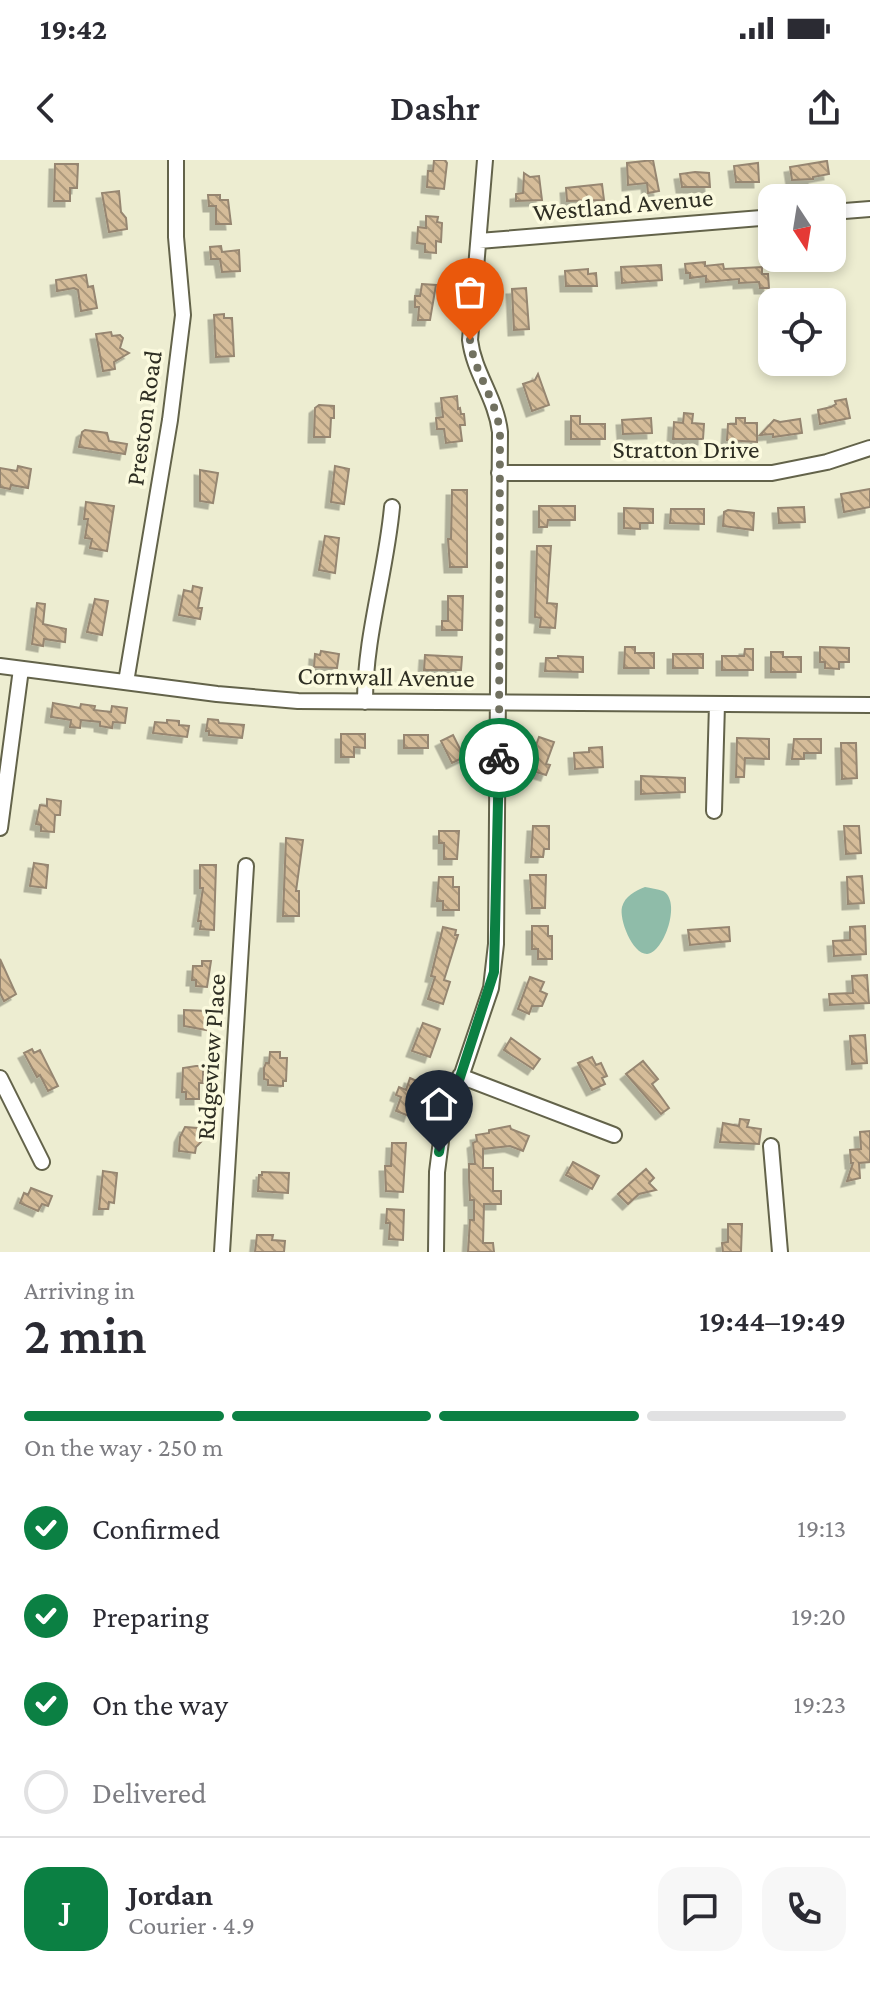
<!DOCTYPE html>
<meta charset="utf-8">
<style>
body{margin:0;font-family:"Crimson Pro",serif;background:#f7f7f7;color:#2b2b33;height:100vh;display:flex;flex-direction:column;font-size:30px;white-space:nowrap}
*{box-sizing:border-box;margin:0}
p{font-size:26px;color:#7c7c81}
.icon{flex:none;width:44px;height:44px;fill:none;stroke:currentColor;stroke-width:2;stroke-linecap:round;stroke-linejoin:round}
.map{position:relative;height:1092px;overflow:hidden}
.sheet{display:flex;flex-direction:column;background:#fff;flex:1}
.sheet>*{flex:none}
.needle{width:52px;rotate:168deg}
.controls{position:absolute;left:758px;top:24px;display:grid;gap:16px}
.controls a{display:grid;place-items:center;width:88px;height:88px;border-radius:16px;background:#fff;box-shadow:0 4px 12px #0003;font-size:40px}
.pin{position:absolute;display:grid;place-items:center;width:68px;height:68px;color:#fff;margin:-82px -34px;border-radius:50% 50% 50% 0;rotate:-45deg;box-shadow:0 0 8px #0007}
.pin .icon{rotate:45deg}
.courier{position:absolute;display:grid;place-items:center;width:80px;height:80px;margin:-40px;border:6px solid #0b8043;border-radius:50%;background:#fff;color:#222;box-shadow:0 2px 10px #0007}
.summary em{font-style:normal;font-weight:600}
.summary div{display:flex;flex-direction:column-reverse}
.summary{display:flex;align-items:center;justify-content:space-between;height:136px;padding:0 24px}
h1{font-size:52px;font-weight:600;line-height:60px}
.bar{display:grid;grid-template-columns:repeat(4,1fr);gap:12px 8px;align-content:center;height:96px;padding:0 24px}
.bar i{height:10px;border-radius:6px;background:#e1e1e2}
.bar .current{background:#0b8043}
.bar p{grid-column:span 4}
.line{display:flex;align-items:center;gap:20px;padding:0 24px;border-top:2px solid #e1e1e2}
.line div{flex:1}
.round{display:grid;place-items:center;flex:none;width:84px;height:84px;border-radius:24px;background:#f7f7f7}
ol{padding:0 24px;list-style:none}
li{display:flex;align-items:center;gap:24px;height:88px}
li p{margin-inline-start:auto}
li .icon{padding:8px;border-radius:50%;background:#0b8043;color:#fff;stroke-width:4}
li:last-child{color:#7c7c81}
li i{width:44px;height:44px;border:4px solid #e1e1e2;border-radius:50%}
.status{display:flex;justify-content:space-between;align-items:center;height:56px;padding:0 40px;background:#fff;direction:ltr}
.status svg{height:22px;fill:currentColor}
header{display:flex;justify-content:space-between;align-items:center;height:104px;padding:0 24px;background:#fff;font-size:36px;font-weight:600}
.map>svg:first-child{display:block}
</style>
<div class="status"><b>19:42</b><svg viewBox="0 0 49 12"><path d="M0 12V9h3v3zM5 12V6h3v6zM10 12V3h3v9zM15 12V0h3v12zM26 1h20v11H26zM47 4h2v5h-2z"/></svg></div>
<header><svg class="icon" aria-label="back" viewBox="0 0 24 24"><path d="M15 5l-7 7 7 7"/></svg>Dashr<svg class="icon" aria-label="share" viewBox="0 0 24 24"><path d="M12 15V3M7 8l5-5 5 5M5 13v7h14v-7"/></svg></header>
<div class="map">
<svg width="870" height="1092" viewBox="0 0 870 1092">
<defs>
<pattern id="building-back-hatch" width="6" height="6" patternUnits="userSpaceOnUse" patternTransform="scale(2)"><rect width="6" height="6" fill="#d5bc99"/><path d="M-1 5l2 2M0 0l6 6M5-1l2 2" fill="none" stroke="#ad997c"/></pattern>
<filter id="shadow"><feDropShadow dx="-5.5" dy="5.5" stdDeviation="0" flood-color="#0004"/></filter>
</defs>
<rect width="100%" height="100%" fill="#ededd1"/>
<!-- water -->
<path fill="#8fbca9" d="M645,727C650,728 658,729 663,731C682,741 664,793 647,794C632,794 619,759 622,747C625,736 635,731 645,727Z"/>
<!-- building -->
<path fill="url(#building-back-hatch)" stroke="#968671" stroke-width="2" filter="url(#shadow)" d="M434,0H445L447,3L444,29L427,27L428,11H433Z
M653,0L659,31L648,33L647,23L628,25L627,3Z
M827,1L829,14L813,17V19L792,20L790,7Z
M758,3L759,22H736L734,6Z
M55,4H78L77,28H70V41H54Z
M695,12L709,13L710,27H682L680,14Z
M524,13L530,17L539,16L542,40L516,41V34L523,33Z
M602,24L604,40L567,41L566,28Z
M119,31L121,52L126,58L127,69L109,72L102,33Z
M208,35H220V40H228L231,64H216V46H209Z
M426,56L438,57L437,62L442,63L441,82L436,81V93L425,92V84L417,83L418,67L426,68Z
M221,86L222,92L239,90L240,111L222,112L220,99H211L210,87Z
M705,102V106L723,104L724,109L762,107V114H768L769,128H760L759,122L739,123V119L706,122V116L690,118V113H686L685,104Z
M661,105L662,120L622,123L621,107Z
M588,109V114L596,113L597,126H566L565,111Z
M86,115L88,127L93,126L97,148L81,151L78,130L74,128L57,131L56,120Z
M422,124L436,125L430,160H418L419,147H415V136H420Z
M526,128L529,169L514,170L512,129Z
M224,154V158H232L234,196L216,197L214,155Z
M111,172L112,176L120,175L123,178L120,188L129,193L114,202L115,209L103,211L96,174Z
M538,214L549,245L532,251L523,224L535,220Z
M457,236L458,249L460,248L461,254H464L465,265H460L462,281L446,283L444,269H437L436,258L443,257L441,238Z
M846,239L850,258L820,264L818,250L831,247L836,244L835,241Z
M319,245L334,246V258H331L330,277H314L315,248Z
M684,253L693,254L692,263L704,264L703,279H673L674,262L683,263Z
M571,256H580V264H605V279H571Z
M651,258L652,273L623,274L622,260Z
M736,258H745V263H757V282L727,280L728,264H736Z
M800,259L802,273L773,277V274L760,275L774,260L780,262Z
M85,270L107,273L109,281L127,284L125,294L79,287L82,272Z
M18,306L31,309L28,328L11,325L10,329L0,327V308L17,311Z
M335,306L349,309L344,344L331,342Z
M200,310L218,313L213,343L200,341Z
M870,329V347L844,352L841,334Z
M452,330H467V407H450L448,379H451Z
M86,342L114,346L107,391L90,388L92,379L85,378L88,359H84Z
M539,346H575V360H548L547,367H539Z
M804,347L805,362L779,363L778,348Z
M624,348L653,349V363H640V369L624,368Z
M671,349H704V364L670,363Z
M728,350L754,353L753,370L723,366L724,352Z
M325,376L339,378L335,413L319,410Z
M537,386H551L547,443L557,444L555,468L540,467L541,458L535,457Z
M193,426L202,428L198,448H202L200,459L179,455L184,430L192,432Z
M448,436H463L462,470H442V461H448Z
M95,439L108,441L102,475L87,472Z
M37,443L45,444L43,464L66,469L65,482L44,479L43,486L32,484Z
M625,487H635V493H654V508H624Z
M820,487L849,488V502H839V509L825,508V502H820Z
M745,489H753V510H722V496H744Z
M321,491L339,494L337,508L314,507L315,494L320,495Z
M771,492H783V497H801V512H771Z
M673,494H703V508H673Z
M425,495L462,497L461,510H424Z
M558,496L583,497V512L545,511L546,498H558Z
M53,543L80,548L81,544L95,546L94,550L111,552L112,546L127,548L125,563L113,562L112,568L100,566V562L81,560L80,568L70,567L71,560L51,557Z
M208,559L218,560L219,563L244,565L242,578L209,575V571H206Z
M167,560L179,561V565L189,566L187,577L153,573L155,562L167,563Z
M341,574H365V588L354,587V597H341Z
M404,575H428V588H404Z
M453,575L464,597L452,603L441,581Z
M539,577L554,582L546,604L550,605L546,615L533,611L537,601L531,599Z
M737,578L769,579V599L745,598L744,617H736Z
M794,579H821V593H804V599H792Z
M841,583H856L857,618L842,619Z
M602,587L603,607L575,609L574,593L589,592V588Z
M641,616L685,618V632L641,634Z
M47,639L61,641L60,655H55L54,672L41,671V665L36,664L40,645L47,646Z
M533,666H549V689H544L543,697H531Z
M844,666H859L861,693L846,694Z
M439,671H459L457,699H444V683H439Z
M286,678L303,680L296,731H299V756H283Z
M34,703L48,705L46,728L30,726Z
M200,705H216L214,770L200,769L201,761H198L203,728H200Z
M530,715H546L545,748H532Z
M862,716L864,743L848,744L847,717Z
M439,717H453V727H459V750H443V741H437Z
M532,766H548V776H552V799H538V789H532Z
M865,766L866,794L834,796L833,781L850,780V767Z
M443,767L456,770L455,775H458L444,820L450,822L443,844L428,839L435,817L431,816Z
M729,767L730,781L690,785L688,770Z
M0,799L16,834L4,841L0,833Z
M202,801H211L207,827L196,826V820H192L193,806H202Z
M867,815L869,843L830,845L829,834L853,833L852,816Z
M530,817L544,822L540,831L547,834L542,846H532L529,854L518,849Z
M184,850L207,851L206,870L184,866Z
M423,863L440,869L430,897L412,891Z
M865,875L867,903L852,904L850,876Z
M511,878L540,899L533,909L504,890Z
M32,889L34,893L40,890L58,926L48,931L40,915L37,917L24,893Z
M270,892H280V898H287L286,921H283V926L268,925V920L264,919V908L266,903H269Z
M592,897L596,905L601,903L607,916L602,918L605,924L592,930L578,903Z
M643,901L658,919L652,924L669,948L661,954L626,914Z
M196,906H203V923H199V939H186V932H182L183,908Z
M410,918L421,923L417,934L427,938L424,945L414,941L409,956L396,951L401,937L396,935L399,927L406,930Z
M740,959L749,960L747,967L761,969L759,984L720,982L723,963L739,966Z
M510,966L511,969L529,976L523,991L510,986L483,989V1008H493V1031H501V1044H484L483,1083H493L494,1092H468L470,1060H474V1040H470L469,1018V1004H475L473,983L477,981L476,975L489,973V970Z
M185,967L197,968L198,980L201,982L196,987L195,993L179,991L180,977Z
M870,971V1002L859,1003L860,1018L847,1021L853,1003H851L850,990L861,989L860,972Z
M392,983H406L403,1032L386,1031L385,1006H391Z
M573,1002L599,1016L592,1029L566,1015Z
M646,1009L654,1018L649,1023L656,1030L639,1034L628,1044L618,1034Z
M103,1011L117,1013L114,1043L109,1042L108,1049H99Z
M262,1012L289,1013L288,1033L258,1031L259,1015H262Z
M31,1028L52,1036L48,1046L42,1044L38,1051L20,1043L24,1033L28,1035Z
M387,1049L404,1050L403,1080L389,1079L390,1063H386Z
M728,1064H742L741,1092H723L722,1083L728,1082Z
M257,1075H273L272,1080L285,1081L284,1092H255Z"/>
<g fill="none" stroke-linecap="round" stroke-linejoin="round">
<!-- minor casing -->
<g stroke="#63634a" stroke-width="18">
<path id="minor" d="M832,52L870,49
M479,81L772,57
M499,313H772L827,302L870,288
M0,506L217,534L298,541L870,545
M126,522L170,260L183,155L176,77V0
M365,542C365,475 386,413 392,347
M714,651L717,544
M0,668L21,509
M460,916L614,975
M0,918L42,1002
M771,986L780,1092
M222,1092L246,706
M436,1092L437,1012L442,973L491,828L496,784L500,272C496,238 474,213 470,180L485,0"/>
</g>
<!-- minor -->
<use href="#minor" stroke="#fff" stroke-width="14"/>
</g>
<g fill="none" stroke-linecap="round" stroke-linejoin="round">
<!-- done -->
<path stroke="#717160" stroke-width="8" stroke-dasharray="0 14.4" d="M470,180C474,213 496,238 500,272L499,598"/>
<!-- route -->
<path stroke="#0b8043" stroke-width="10" d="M439,992L442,973L494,812L499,598"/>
</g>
<g text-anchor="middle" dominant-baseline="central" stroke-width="7" stroke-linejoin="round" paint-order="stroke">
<!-- street labels -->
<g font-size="26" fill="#2e2e23" stroke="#fbfade">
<text transform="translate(623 45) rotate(-5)">Westland Avenue</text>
<text transform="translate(144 258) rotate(-82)">Preston Road</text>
<text x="686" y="289">Stratton Drive</text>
<text transform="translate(386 517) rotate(1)">Cornwall Avenue</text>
<text transform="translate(211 897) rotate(-86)">Ridgeview Place</text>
</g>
</g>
</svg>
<div class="controls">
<a><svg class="needle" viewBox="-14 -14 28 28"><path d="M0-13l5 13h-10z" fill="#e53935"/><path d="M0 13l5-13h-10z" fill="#7c7c81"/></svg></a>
<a><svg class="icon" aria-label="locate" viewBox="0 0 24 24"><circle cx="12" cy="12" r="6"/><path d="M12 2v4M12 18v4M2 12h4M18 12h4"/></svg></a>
</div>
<div class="pin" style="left:470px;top:180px;background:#ea580c"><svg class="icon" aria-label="bag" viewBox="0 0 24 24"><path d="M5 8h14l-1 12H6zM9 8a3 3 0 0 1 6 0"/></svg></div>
<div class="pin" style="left:439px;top:992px;background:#1f2937"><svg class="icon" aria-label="home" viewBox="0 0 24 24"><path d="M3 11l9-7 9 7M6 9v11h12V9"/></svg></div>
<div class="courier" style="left:499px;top:598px"><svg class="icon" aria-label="bike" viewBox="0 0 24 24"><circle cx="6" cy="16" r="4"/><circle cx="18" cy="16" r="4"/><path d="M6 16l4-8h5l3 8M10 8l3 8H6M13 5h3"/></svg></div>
</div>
<section class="sheet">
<div class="summary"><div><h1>2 min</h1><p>Arriving in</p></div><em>19:44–19:49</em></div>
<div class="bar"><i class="current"></i><i class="current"></i><i class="current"></i><i></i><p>On the way · 250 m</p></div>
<ol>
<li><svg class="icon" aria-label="check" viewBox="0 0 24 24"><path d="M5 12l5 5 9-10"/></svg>Confirmed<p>19:13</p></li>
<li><svg class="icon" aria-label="check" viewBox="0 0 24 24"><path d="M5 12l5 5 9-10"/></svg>Preparing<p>19:20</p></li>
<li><svg class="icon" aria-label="check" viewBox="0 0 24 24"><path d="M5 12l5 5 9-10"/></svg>On the way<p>19:23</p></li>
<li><i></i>Delivered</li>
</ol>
<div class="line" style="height:144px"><b class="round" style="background:#0b8043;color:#fff">J</b><div><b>Jordan</b><p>Courier · 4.9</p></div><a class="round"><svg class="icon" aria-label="chat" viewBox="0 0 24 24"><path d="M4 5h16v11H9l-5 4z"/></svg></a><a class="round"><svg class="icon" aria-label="phone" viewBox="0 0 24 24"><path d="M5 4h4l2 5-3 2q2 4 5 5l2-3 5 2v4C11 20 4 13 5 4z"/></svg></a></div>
</section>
